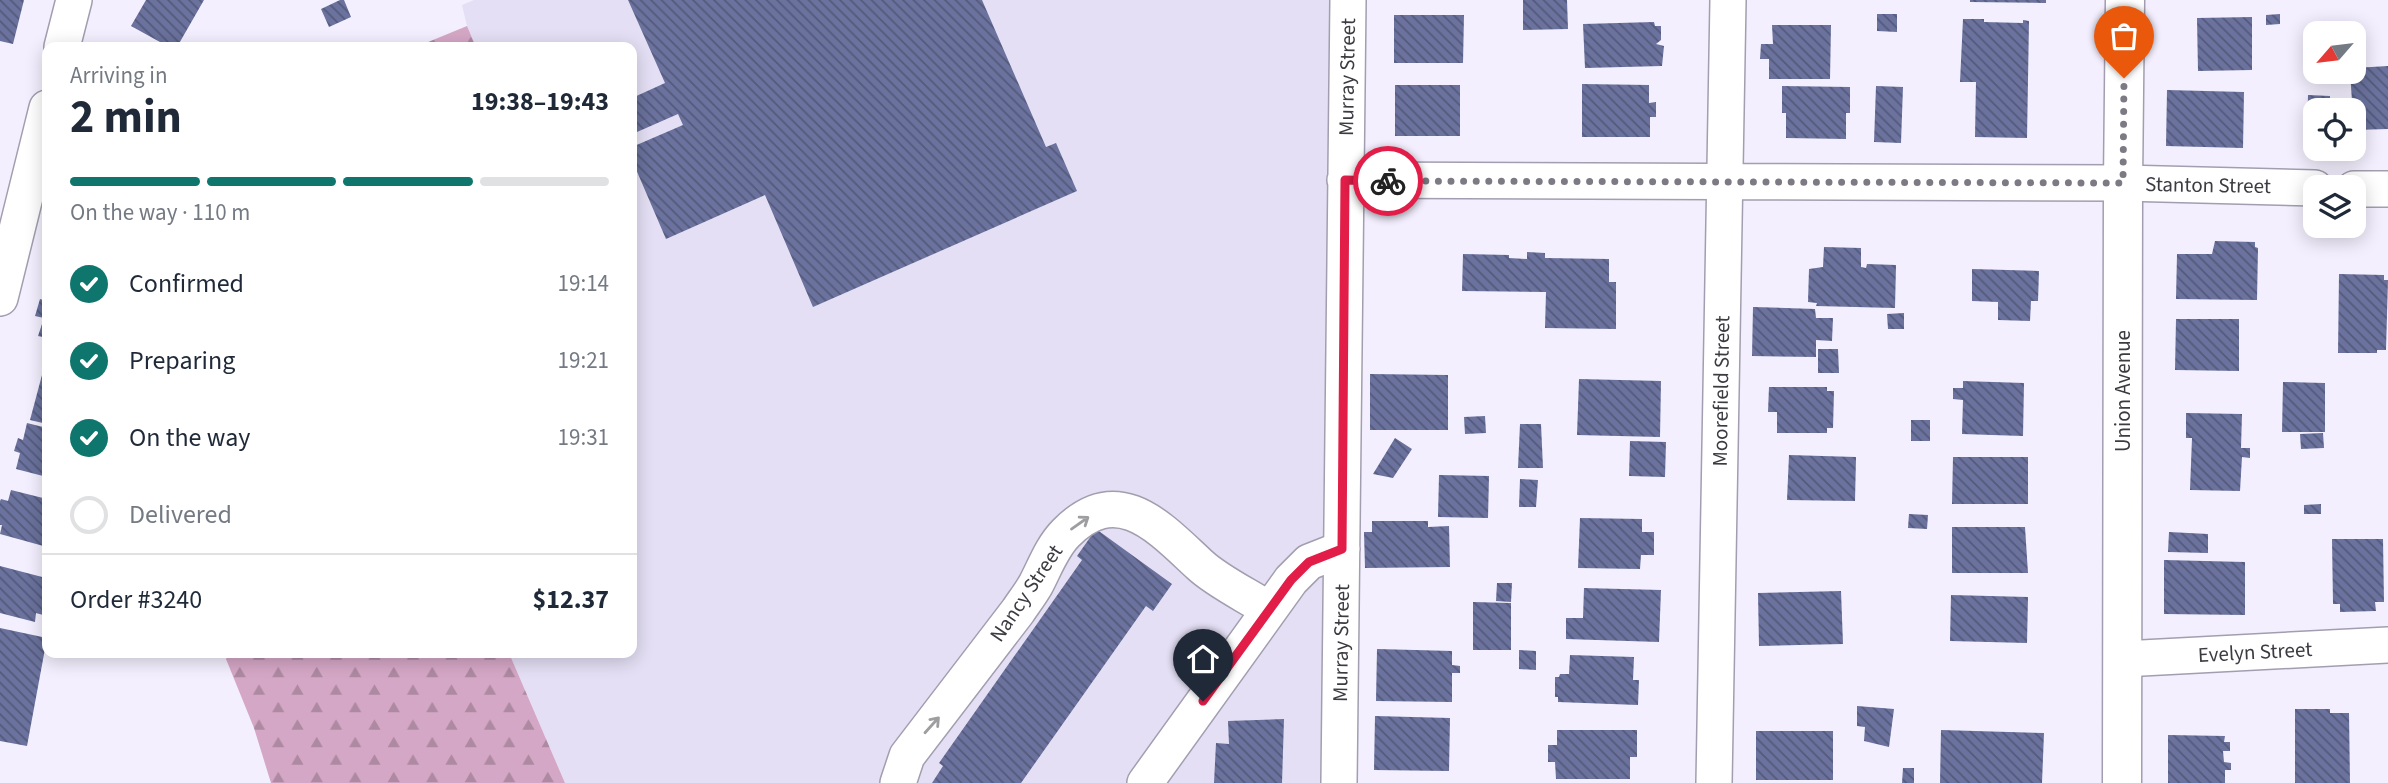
<!DOCTYPE html>
<meta charset="utf-8">
<style>
body{margin:0;font-family:"Source Sans 3",sans-serif;background:#f6f6f7;color:#1f2937;height:100vh;display:flex;flex-direction:column;font-size:26px;white-space:nowrap}
*{box-sizing:border-box;margin:0}
p{font-size:23px;color:#747a83}
.icon{flex:none;width:38px;height:38px;fill:none;stroke:currentColor;stroke-width:2;stroke-linecap:round;stroke-linejoin:round}
.map{position:relative;flex:1;overflow:hidden}
.details{position:absolute;left:42px;top:42px;width:595px;height:616px;display:flex;flex-direction:column;background:#fff;border-radius:14px;box-shadow:0 4px 18px #0003}
.details>*{flex:none}
.needle{width:46px;rotate:242deg}
.controls{position:absolute;left:2303px;top:21px;display:grid;gap:14px}
.controls a{display:grid;place-items:center;width:63px;height:63px;border-radius:14px;background:#fff;box-shadow:0 4px 18px #0003;font-size:35px}
.pin{position:absolute;display:grid;place-items:center;width:60px;height:60px;color:#fff;margin:-72px -30px;border-radius:50% 50% 50% 0;rotate:-45deg;box-shadow:0 0 7px #0007}
.pin .icon{rotate:45deg}
.courier{position:absolute;display:grid;place-items:center;width:70px;height:70px;margin:-35px;border:5px solid #e11d48;border-radius:50%;background:#fff;color:#222;box-shadow:0 2px 9px #0007}
.overview em{font-style:normal;font-weight:700}
.overview div{display:flex;flex-direction:column-reverse}
.overview{display:flex;align-items:center;justify-content:space-between;height:119px;padding:0 28px}
h1{font-size:46px;font-weight:700;line-height:52px}
.bar{display:grid;grid-template-columns:repeat(4,1fr);gap:10px 7px;align-content:center;height:84px;padding:0 28px}
.bar i{height:9px;border-radius:5px;background:#e0e1e3}
.bar .on{background:#0f766e}
.bar p{grid-column:span 4}
.line{display:flex;align-items:center;gap:18px;padding:0 28px;border-top:2px solid #e0e1e3}
.line div{flex:1}
ol{padding:0 28px;list-style:none}
li{display:flex;align-items:center;gap:21px;height:77px}
li p{margin-inline-start:auto}
li .icon{padding:7px;border-radius:50%;background:#0f766e;color:#fff;stroke-width:4}
li:last-child{color:#747a83}
li i{width:38px;height:38px;border:4px solid #e0e1e3;border-radius:50%}
.map>svg:first-child{display:block}
</style>
<div class="map">
<svg width="2388" height="783" viewBox="0 0 2388 783">
<defs>
<pattern id="forest-firs" width="22" height="20" patternUnits="userSpaceOnUse" patternTransform="scale(1.75)"><rect width="22" height="20" fill="#d5a7c6"/><path d="M5 1l3.5 6h-7zM16 11l3.5 6h-7z" fill="#ae89a2"/></pattern>
<pattern id="building-back-hatch" width="6" height="6" patternUnits="userSpaceOnUse" patternTransform="scale(1.75)"><rect width="6" height="6" fill="#6a729d"/><path d="M-1 5l2 2M0 0l6 6M5-1l2 2" fill="none" stroke="#545a7b"/></pattern>
</defs>
<rect width="100%" height="100%" fill="#f3effe"/>
<!-- built -->
<path fill="#e4dff4" d="M474,0H1346L1335,783H565L509,653H632V47H476L467,26L462,5Z"/>
<!-- forest -->
<path fill="url(#forest-firs)" d="M467,26L476,47H416Z
M230,653H509L565,783H271L254,728L226,659Z"/>
<!-- building -->
<path fill="url(#building-back-hatch)" d="M0,0H24L13,44L0,41Z
M146,0H204L177,47H169L131,26Z
M340,0H344L351,17L329,27L321,9Z
M628,0H982L1046,147L1056,143L1077,191L813,307L765,195L666,239L632,160V147L683,125L678,114L637,132L632,119V98L665,83Z
M1523,0H1567L1568,29L1523,30Z
M1970,0H2046V3L1970,2Z
M1877,14H1897V32L1877,31Z
M2280,14V24L2266,25V15Z
M1394,15H1464L1463,63H1394Z
M2252,17V70L2198,71L2197,18Z
M1963,19H1984V22L2023,23V20L2029,21L2027,138L1975,137L1976,82H1960Z
M1654,22L1655,26H1661V40L1656,44L1664,46L1662,66L1585,68L1583,24Z
M1772,25H1831L1830,79H1769V59H1760L1761,44H1773Z
M2388,66V129L2354,130L2350,72H2354V68Z
M1582,84L1649,85V103L1656,102V117H1650V137H1582Z
M1395,85H1460V136H1395Z
M1782,86L1850,87V113H1846V139L1786,138V113H1782Z
M1876,86L1903,87L1901,143L1874,142Z
M2167,90L2244,92L2243,148L2166,146Z
M2308,95L2330,96V110H2315V132L2307,131Z
M2215,241L2255,242V247L2258,248L2257,300L2176,299L2177,254H2212Z
M1824,247L1861,248V267L1866,268L1867,264L1896,265L1895,308L1816,306L1817,303L1808,302L1809,269L1823,267Z
M1527,252L1545,253V258L1609,259V282H1616V329L1545,328L1546,292L1462,291L1463,254L1509,255V258L1527,259Z
M1972,269L2039,271L2038,301H2031L2030,321L1998,320V302L1972,301Z
M2339,274L2384,275V280H2388L2386,350H2377V353H2338Z
M40,299L47,301V338L38,336L44,318L35,316Z
M1753,307L1815,309L1816,318H1833L1832,341L1816,340V357L1752,356Z
M1904,313V329H1888L1887,314Z
M2176,319H2239V371L2175,370Z
M1818,349H1838L1839,373H1818Z
M1370,374L1448,375V430H1370Z
M42,375L47,376V424L30,420Z
M1579,379L1661,381L1660,437L1577,435Z
M1963,381L2024,383L2023,436L1962,434L1963,400L1953,399V388H1963Z
M2283,382L2325,383V432H2282Z
M1769,387H1827V391H1834L1833,428H1827V433H1777V412H1768Z
M2186,413L2242,414L2241,448H2250V458L2242,457L2240,491L2190,490L2192,438H2186Z
M1485,416L1486,433L1465,434L1464,417Z
M1911,420H1930V441H1911Z
M27,423L47,428V477L16,469L20,453L14,451L18,438L23,440Z
M1520,424H1541L1543,468H1518Z
M2323,433L2324,448L2301,449L2300,434Z
M1395,438L1412,449L1393,478L1373,474Z
M1630,441L1666,442L1665,477L1629,476Z
M1789,455L1856,457L1855,501L1787,500Z
M1953,457H2028V504H1952Z
M1439,475L1489,476L1488,518L1438,517Z
M1520,479L1538,480L1536,507H1519Z
M11,490L47,499V547L0,534L2,525H0V501L1,499L8,501Z
M2321,504V514H2304V505Z
M1909,514L1928,515L1927,529L1908,528Z
M1580,518L1642,519V532H1654V555H1641L1640,569L1578,568Z
M1372,521H1428V527L1449,526L1450,567L1365,568L1364,532H1372Z
M1952,527H2025L2028,573H1952Z
M1096,529L1172,584L1153,611L1146,606L1021,783H932L943,766L939,763L1082,560L1077,556Z
M2169,532L2208,534V553L2168,552Z
M2332,539H2383L2384,602H2375L2376,611L2340,612V604H2333Z
M2164,560L2245,562V615L2164,614Z
M0,566L46,578L44,587L47,588V599L43,615L36,613L35,622L0,613Z
M1497,583H1512L1511,602L1496,601Z
M1584,588L1661,590L1659,642L1566,639V618H1583Z
M1841,591L1843,644L1759,646L1758,593Z
M1951,595L2028,597L2027,643L1950,641Z
M1473,602L1511,603V650H1473Z
M0,628L47,638L27,746L0,741Z
M1377,649L1452,651V665L1460,666V673H1452V702L1376,701Z
M1519,650L1536,651V670L1519,669Z
M1570,655L1634,657L1633,680H1639L1638,705L1558,702V697H1555V677H1559L1560,674H1569Z
M1857,706L1894,709L1889,747L1864,741L1865,727L1857,726Z
M2295,709H2330V713H2349L2350,783H2295Z
M1375,716L1450,718L1449,771L1374,770Z
M1284,719L1282,783H1214L1216,743L1229,744L1228,721Z
M1557,730H1637V757H1630V779H1556L1555,762H1548V745H1557Z
M1941,730L2044,733L2042,783H1940Z
M1756,731H1833V780H1756Z
M2168,735L2225,736L2224,742H2230V751H2223L2224,762L2231,763V770H2225V783H2168Z
M1903,768H1914V783H1902Z"/>
<g fill="none" stroke-linecap="round" stroke-linejoin="round">
<!-- street casing -->
<g stroke="#a29eaf" stroke-width="38">
<path id="street" d="M62,47L74,0
M1345,180L2123,183L2315,188
M2354,189H2388
M0,298L47,108
M2123,659L2388,645
M898,783L907,756L1018,611C1024,602 1031,593 1036,584C1045,567 1052,547 1066,533C1118,480 1160,528 1200,565C1217,581 1248,596 1268,609
M1145,783L1291,580L1309,562L1342,549
M1339,783L1348,0
M1714,783L1728,0"/>
</g>
<!-- secondary casing -->
<g stroke="#a29eaf" stroke-width="41">
<path id="secondary" d="M2122,783L2123,183L2125,0"/>
</g>
<!-- street -->
<use href="#street" stroke="#fff" stroke-width="35"/>
<!-- secondary -->
<use href="#secondary" stroke="#fff" stroke-width="38"/>
</g>
<!-- one-way arrows -->
<defs><path id="oneway-shaft" d="M-6 0H5M1.5-3L5.5 0L1.5 3" fill="none" stroke-width="1.6" stroke-linecap="round" stroke-linejoin="round" transform="scale(1.75)"/></defs>
<g stroke="#9e9da0">
<use href="#oneway-shaft" transform="translate(1080 523) rotate(-35)"/>
<use href="#oneway-shaft" transform="translate(932 725) rotate(-48)"/>
</g>
<g fill="none" stroke-linecap="round" stroke-linejoin="round">
<!-- done -->
<path stroke="#7d7a84" stroke-width="7" stroke-dasharray="0 12.6" d="M1388,181L2123,183L2124,78"/>
<!-- route -->
<path stroke="#e11d48" stroke-width="9" d="M1203,701L1291,580L1309,562L1342,549L1345,180L1388,181"/>
</g>
<g text-anchor="middle" dominant-baseline="central" stroke-width="7" stroke-linejoin="round" paint-order="stroke">
<!-- street labels -->
<g font-size="21" fill="#3d3b42" stroke="#fff">
<text transform="translate(1347 77) rotate(-89)">Murray Street</text>
<text transform="translate(2208 185) rotate(1)">Stanton Street</text>
<text transform="translate(1721 391) rotate(-89)">Moorefield Street</text>
<text transform="translate(2123 391) rotate(-90)">Union Avenue</text>
<text transform="translate(1026 593) rotate(-56)">Nancy Street</text>
<text transform="translate(1341 643) rotate(-89)">Murray Street</text>
<text transform="translate(2255 652) rotate(-3)">Evelyn Street</text>
</g>
</g>
</svg>
<div class="controls">
<a><svg class="needle" viewBox="-14 -14 28 28"><path d="M0-13l5 13h-10z" fill="#e53935"/><path d="M0 13l5-13h-10z" fill="#747a83"/></svg></a>
<a><svg class="icon" aria-label="locate" viewBox="0 0 24 24"><circle cx="12" cy="12" r="6"/><path d="M12 2v4M12 18v4M2 12h4M18 12h4"/></svg></a>
<a><svg class="icon" aria-label="layers" viewBox="0 0 24 24"><path d="M12 4l9 5-9 5-9-5zM3 14l9 5 9-5"/></svg></a>
</div>
<div class="pin" style="left:2124px;top:78px;background:#ea580c"><svg class="icon" aria-label="bag" viewBox="0 0 24 24"><path d="M5 8h14l-1 12H6zM9 8a3 3 0 0 1 6 0"/></svg></div>
<div class="pin" style="left:1203px;top:701px;background:#1f2937"><svg class="icon" aria-label="home" viewBox="0 0 24 24"><path d="M3 11l9-7 9 7M6 9v11h12V9"/></svg></div>
<div class="courier" style="left:1388px;top:181px"><svg class="icon" aria-label="bike" viewBox="0 0 24 24"><circle cx="6" cy="16" r="4"/><circle cx="18" cy="16" r="4"/><path d="M6 16l4-8h5l3 8M10 8l3 8H6M13 5h3"/></svg></div>
<section class="details">
<div class="overview"><div><h1>2 min</h1><p>Arriving in</p></div><em>19:38–19:43</em></div>
<div class="bar"><i class="on"></i><i class="on"></i><i class="on"></i><i></i><p>On the way · 110 m</p></div>
<ol>
<li><svg class="icon" aria-label="check" viewBox="0 0 24 24"><path d="M5 12l5 5 9-10"/></svg>Confirmed<p>19:14</p></li>
<li><svg class="icon" aria-label="check" viewBox="0 0 24 24"><path d="M5 12l5 5 9-10"/></svg>Preparing<p>19:21</p></li>
<li><svg class="icon" aria-label="check" viewBox="0 0 24 24"><path d="M5 12l5 5 9-10"/></svg>On the way<p>19:31</p></li>
<li><i></i>Delivered</li>
</ol>
<div class="line" style="height:91px"><div>Order #3240</div><b>$12.37</b></div>
</section>
</div>
